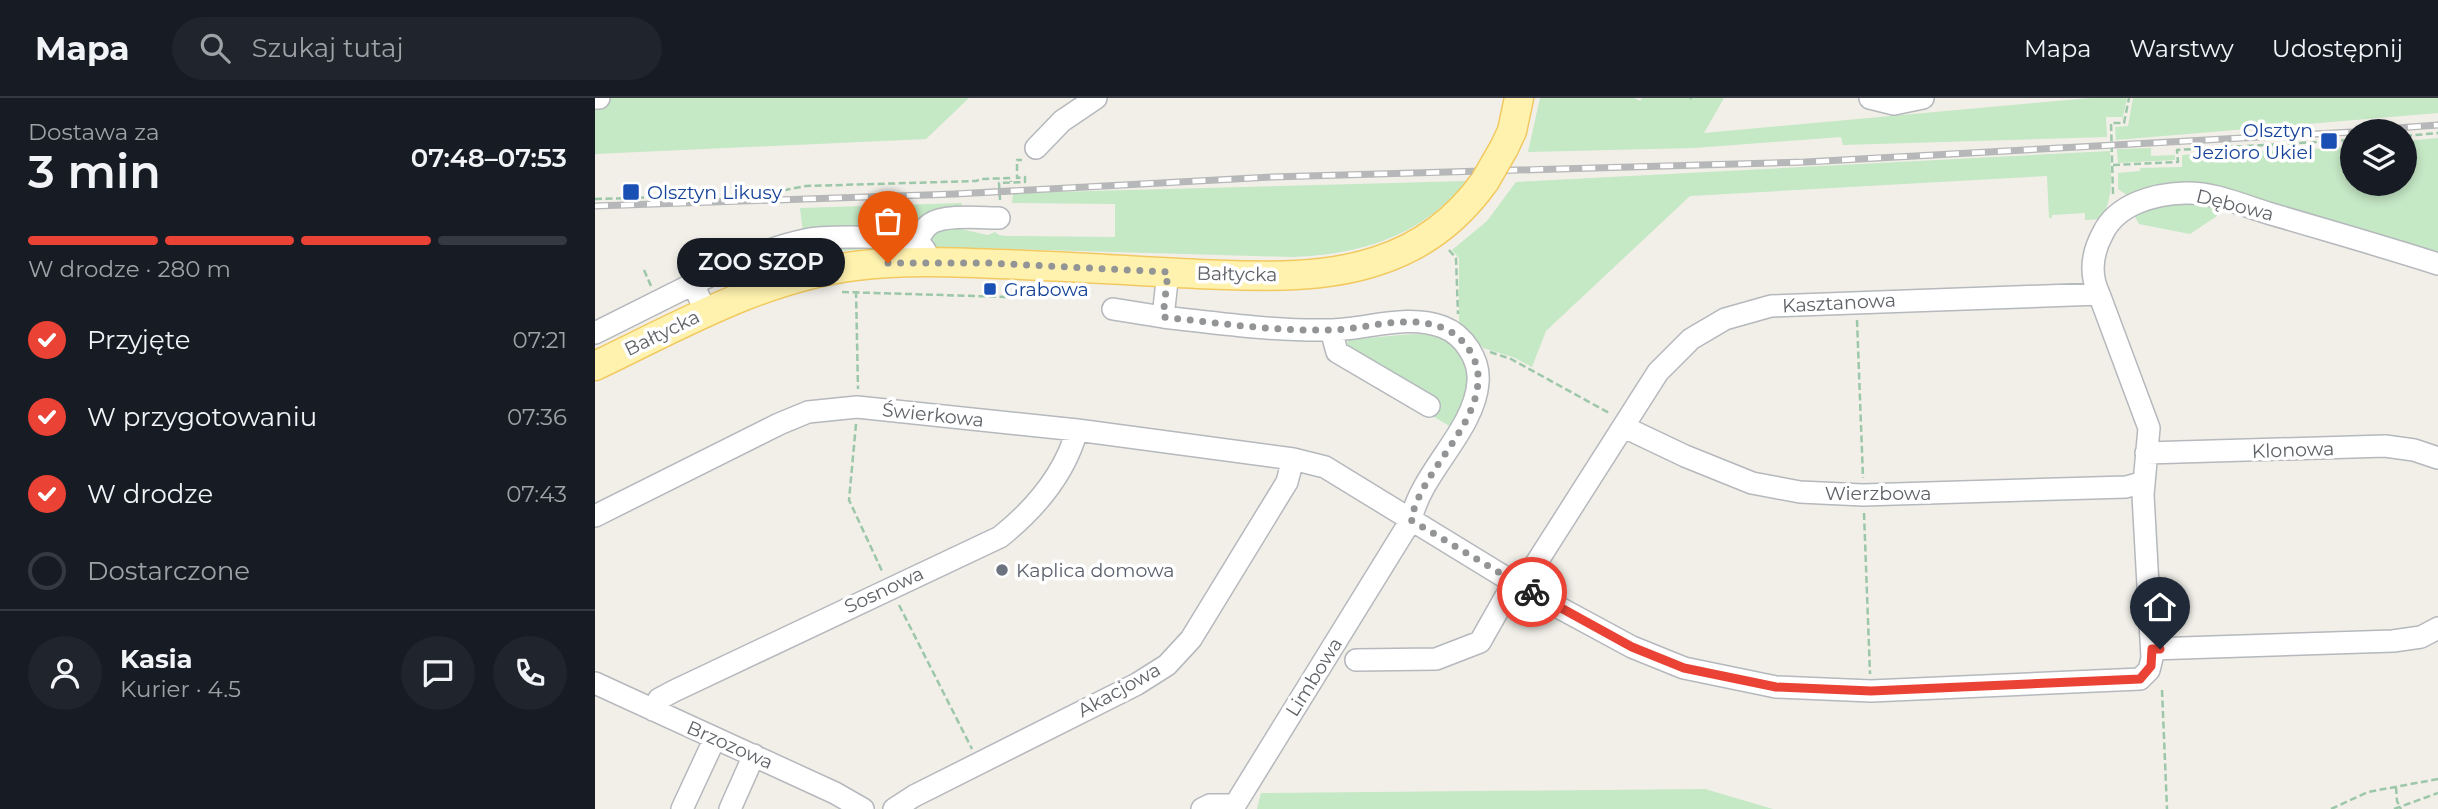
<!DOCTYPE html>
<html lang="pl">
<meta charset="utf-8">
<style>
body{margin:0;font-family:Montserrat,sans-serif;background:#20242c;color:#f1f3f6;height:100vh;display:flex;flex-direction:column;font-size:26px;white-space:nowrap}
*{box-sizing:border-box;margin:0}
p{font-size:23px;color:#9ea1a6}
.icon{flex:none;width:38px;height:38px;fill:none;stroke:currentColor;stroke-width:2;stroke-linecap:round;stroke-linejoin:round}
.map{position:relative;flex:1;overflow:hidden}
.panel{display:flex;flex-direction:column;background:#171b24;width:595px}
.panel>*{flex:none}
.buttons{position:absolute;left:1745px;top:21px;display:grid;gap:14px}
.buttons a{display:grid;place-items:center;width:77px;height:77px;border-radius:50%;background:#171b24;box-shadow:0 4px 10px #0003;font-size:35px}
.pin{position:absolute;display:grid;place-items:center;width:60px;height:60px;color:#fff;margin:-72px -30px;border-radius:50% 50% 50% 0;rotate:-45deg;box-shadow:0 0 7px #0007}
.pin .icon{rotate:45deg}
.courier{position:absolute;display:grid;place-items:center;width:70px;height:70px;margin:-35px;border:5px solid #ea4335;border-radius:50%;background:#fff;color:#222;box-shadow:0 2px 9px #0007}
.bubble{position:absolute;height:49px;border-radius:24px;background:#171b24;box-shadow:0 4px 10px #0003;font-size:23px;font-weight:600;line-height:49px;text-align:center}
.head em{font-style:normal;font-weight:600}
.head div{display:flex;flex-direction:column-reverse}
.head{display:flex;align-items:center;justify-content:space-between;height:119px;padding:0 28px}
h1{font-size:46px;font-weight:600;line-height:52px}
.bar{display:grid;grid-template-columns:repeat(4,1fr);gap:10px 7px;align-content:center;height:84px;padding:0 28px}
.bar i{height:9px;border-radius:5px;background:#363941}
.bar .on{background:#ea4335}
.bar p{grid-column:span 4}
.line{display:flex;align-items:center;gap:18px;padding:0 28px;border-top:2px solid #363941}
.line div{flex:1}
.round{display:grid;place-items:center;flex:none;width:74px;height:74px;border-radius:37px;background:#20242c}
ol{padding:0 28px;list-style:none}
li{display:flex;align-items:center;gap:21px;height:77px}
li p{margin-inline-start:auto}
li .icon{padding:7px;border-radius:50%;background:#ea4335;color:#fff;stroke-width:4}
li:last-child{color:#9ea1a6}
li i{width:38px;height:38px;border:4px solid #363941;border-radius:50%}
header{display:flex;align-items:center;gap:42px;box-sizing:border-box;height:98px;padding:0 35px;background:#171b24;border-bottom:2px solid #363941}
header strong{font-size:33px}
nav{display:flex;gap:38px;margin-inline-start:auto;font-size:24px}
.search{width:490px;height:63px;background:#20242c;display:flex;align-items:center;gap:18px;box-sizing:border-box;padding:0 24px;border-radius:38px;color:#9ea1a6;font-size:26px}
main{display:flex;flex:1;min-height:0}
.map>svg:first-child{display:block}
</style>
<header>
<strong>Mapa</strong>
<div class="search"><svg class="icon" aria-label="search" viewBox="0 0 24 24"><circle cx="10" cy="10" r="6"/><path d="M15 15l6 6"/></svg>Szukaj tutaj</div>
<nav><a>Mapa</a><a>Warstwy</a><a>Udostępnij</a></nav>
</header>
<main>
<section class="panel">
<div class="head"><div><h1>3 min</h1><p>Dostawa za</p></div><em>07:48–07:53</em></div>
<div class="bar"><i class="on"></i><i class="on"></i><i class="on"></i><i></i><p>W drodze · 280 m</p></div>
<ol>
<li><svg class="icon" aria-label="check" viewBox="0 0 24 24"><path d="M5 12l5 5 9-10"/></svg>Przyjęte<p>07:21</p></li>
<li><svg class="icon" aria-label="check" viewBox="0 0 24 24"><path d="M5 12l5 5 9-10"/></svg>W przygotowaniu<p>07:36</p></li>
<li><svg class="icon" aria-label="check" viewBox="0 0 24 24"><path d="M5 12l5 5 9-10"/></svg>W drodze<p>07:43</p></li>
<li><i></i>Dostarczone</li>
</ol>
<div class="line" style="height:126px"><a class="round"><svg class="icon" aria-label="person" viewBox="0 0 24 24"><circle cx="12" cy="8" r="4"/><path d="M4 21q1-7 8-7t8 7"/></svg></a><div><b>Kasia</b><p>Kurier · 4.5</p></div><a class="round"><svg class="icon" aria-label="chat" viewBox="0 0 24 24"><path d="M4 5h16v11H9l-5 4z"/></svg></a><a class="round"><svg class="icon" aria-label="phone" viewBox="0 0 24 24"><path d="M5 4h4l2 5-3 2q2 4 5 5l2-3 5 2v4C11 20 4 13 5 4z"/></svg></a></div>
</section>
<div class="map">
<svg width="1843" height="711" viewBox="0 0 1843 711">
<rect width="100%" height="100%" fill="#f1efe8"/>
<!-- green -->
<path fill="#c5e8c5" d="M0,0H374L331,41L0,56Z
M945,0H1039L1045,3L1047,0H1129L1109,35L1495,0H1532L1527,23V19H1511L1512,39L1248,47L1246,39L1099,50L933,54Z
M1538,0H1843V15L1521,42L1520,29L1533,28Z
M1843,40V155L1606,92L1538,101L1523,91V75L1545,73V70L1587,69V57L1757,49V86H1810V43Z
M1556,50V58L1580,57V62L1523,65L1522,51Z
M1515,53C1516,76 1519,101 1506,121L1490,122V115L1457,117V120H1454L1452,78L1095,98L951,233L937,269L918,259L888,250L864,227V160L857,152L892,123L921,84Z
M872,83C826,138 768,156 698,159L339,149L334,142L335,136L347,127L393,137L400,134L404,137L411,138L520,139V106L417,105L418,95Z
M1587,100L1622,108V118L1595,136L1544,126L1538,115Z
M367,105L366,110L322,134H208L205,110Z
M213,147L315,149L201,155L151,172L122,190L141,174Z
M805,237C815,237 827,235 838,238C867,246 879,277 869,305C866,313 860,321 856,329L831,314L752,249L753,242Z
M1110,691L1178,711H662L666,695Z"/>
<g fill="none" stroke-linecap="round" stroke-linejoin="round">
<!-- minor casing -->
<g stroke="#b5b8bc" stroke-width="24">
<path id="minor" d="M0,0H4
M1275,0L1299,6L1328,0
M441,50L467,23L501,0
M322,145C325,138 329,130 335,126C349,116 387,120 404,120
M573,174L568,219C623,225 677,233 733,232C770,232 812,215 848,229C869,237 885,262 883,284C880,332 826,374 816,422L640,707
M1504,196C1494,175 1497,155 1508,135C1522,106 1559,96 1590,95C1618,94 1647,107 1673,115C1730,132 1787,148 1843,166
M518,211L568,219
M111,214L98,186C133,169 171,150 210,142C227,138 309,137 323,146C331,150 332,156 334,164
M736,232L742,254L834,308
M0,235L98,186
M1029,329L1090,358L1157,385L1205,394L1268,397L1531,389L1549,384
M1551,355L1790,348L1819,352L1843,360
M0,418L184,326L213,314L262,309L482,332L698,361L730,369L926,489L1037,549L1089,570L1181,589L1276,593L1545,581L1554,572L1557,560L1548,397L1554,330L1504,196L1176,208L1130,221L1096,241L1063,274L926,489
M1557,551L1798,543L1826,539L1843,530
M761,562L841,561L885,544L919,484
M0,585L240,695L268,711
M58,612L64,601L79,593L405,439C440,411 470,376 482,332
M87,711L120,640
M135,711L159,657
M299,711L319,698L542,586L572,567L596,541L692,384L698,361
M607,711L615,707H640"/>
</g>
<!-- major casing -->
<g stroke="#f2c960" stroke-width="31">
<path id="major" d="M909,50L917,33L924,0
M0,268C84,228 166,180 260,168C307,162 355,164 403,166C470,168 537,173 603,176C662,178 725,182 782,163C826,149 863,121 890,83"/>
</g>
<!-- path -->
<path stroke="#9cc7a9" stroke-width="2.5" stroke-dasharray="7 3.5" stroke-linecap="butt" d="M1095,1L1096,0
M1810,38L1843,35
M1518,67L1583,64L1582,52L1757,42
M1518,96L1516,25H1529L1534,0
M0,101L169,96L211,88L381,83L386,81L416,80V84
M405,102L404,85L430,84V79L422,80V62H427
M854,152L861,160L863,216
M49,172L56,188
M261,193L263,291
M247,194L412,199L499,194
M1262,222L1268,380
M895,254L916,261L1016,316
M261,326L254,402L287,473
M1269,415L1275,576
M304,507L377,651
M1567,592L1572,711
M1801,689L1802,703L1806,711
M1736,711L1773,694L1843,681
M1799,711L1843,695"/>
<!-- minor -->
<use href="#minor" stroke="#fff" stroke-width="21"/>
<!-- major -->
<use href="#major" stroke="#fff2af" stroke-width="28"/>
<!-- rail casing -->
<g stroke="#b6b7b8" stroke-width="7">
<path id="rail" d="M1761,33L1843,27
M0,108L360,96L677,79L1210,64L1757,34"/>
</g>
<!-- rail -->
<use href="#rail" stroke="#fff" stroke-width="4.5" stroke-dasharray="13" stroke-linecap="butt"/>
<!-- major-bridge casing -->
<g stroke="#f2c960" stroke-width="31" stroke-linecap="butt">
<path id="major-bridge" d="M890,83L909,50"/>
</g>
<!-- major-bridge -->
<use href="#major-bridge" stroke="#fff2af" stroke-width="28"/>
</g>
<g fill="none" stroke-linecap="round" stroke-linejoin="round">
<!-- done -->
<path stroke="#929495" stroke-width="7" stroke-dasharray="0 12.6" d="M293,165H392L573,174L568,219C623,225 677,233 733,232C770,232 812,215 848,230C869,238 885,262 883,284C880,332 826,374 816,422L937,494"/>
<!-- route -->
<path stroke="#ea4335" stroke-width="9" d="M937,494L1037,549L1089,570L1181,589L1276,593L1545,581L1556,568L1557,551H1565"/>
</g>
<!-- markers -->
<g fill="#1a4fb4" stroke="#fff" stroke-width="2.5">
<rect x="1725" y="34" width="18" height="18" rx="3.5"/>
<rect x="27" y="85" width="18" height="18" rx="3.5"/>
<rect x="388" y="184" width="14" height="14" rx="3.5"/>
</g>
<circle fill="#6b7280" stroke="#fff" stroke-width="2.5" cx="407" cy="472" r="7"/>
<g text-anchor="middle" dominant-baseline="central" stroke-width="7" stroke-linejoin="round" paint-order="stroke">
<!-- transit labels -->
<g font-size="19" fill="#164399" stroke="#fff" text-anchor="start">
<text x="1718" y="32" text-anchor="end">Olsztyn<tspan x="1718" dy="22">Jezioro Ukiel</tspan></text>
<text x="52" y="94">Olsztyn Likusy</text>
<text x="409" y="191">Grabowa</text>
</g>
<!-- street labels -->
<g font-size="19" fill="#5f6368" stroke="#fff">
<text transform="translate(1640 107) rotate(14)">Dębowa</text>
<text transform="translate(642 176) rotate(1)">Bałtycka</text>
<text transform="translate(1244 205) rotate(-3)">Kasztanowa</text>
<text transform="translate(67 235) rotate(-26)">Bałtycka</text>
<text transform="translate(338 317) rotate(6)">Świerkowa</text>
<text transform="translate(1698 352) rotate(-2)">Klonowa</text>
<text x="1283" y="395">Wierzbowa</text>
<text transform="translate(289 492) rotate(-25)">Sosnowa</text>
<text transform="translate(719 579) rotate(-58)">Limbowa</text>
<text transform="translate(524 592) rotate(-29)">Akacjowa</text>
<text transform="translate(135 647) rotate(24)">Brzozowa</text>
</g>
<!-- worship labels -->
<g font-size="19" fill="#5b616d" stroke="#fff" text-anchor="start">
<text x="421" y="472">Kaplica domowa</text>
</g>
</g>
</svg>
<div class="buttons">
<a><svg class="icon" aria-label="layers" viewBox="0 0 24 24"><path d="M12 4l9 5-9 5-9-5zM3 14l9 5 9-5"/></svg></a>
</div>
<div class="pin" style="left:293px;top:165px;background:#ea580c"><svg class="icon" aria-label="bag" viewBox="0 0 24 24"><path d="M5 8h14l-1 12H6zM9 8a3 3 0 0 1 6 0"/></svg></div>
<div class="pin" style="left:1565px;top:551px;background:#1f2937"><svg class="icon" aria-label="home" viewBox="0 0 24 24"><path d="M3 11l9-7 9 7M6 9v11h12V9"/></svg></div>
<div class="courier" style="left:937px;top:494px"><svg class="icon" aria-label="bike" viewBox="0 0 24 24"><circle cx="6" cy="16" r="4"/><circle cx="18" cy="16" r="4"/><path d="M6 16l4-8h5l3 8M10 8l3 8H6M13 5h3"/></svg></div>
<div class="bubble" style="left:82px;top:140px;width:168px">ZOO SZOP</div>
</div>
</main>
